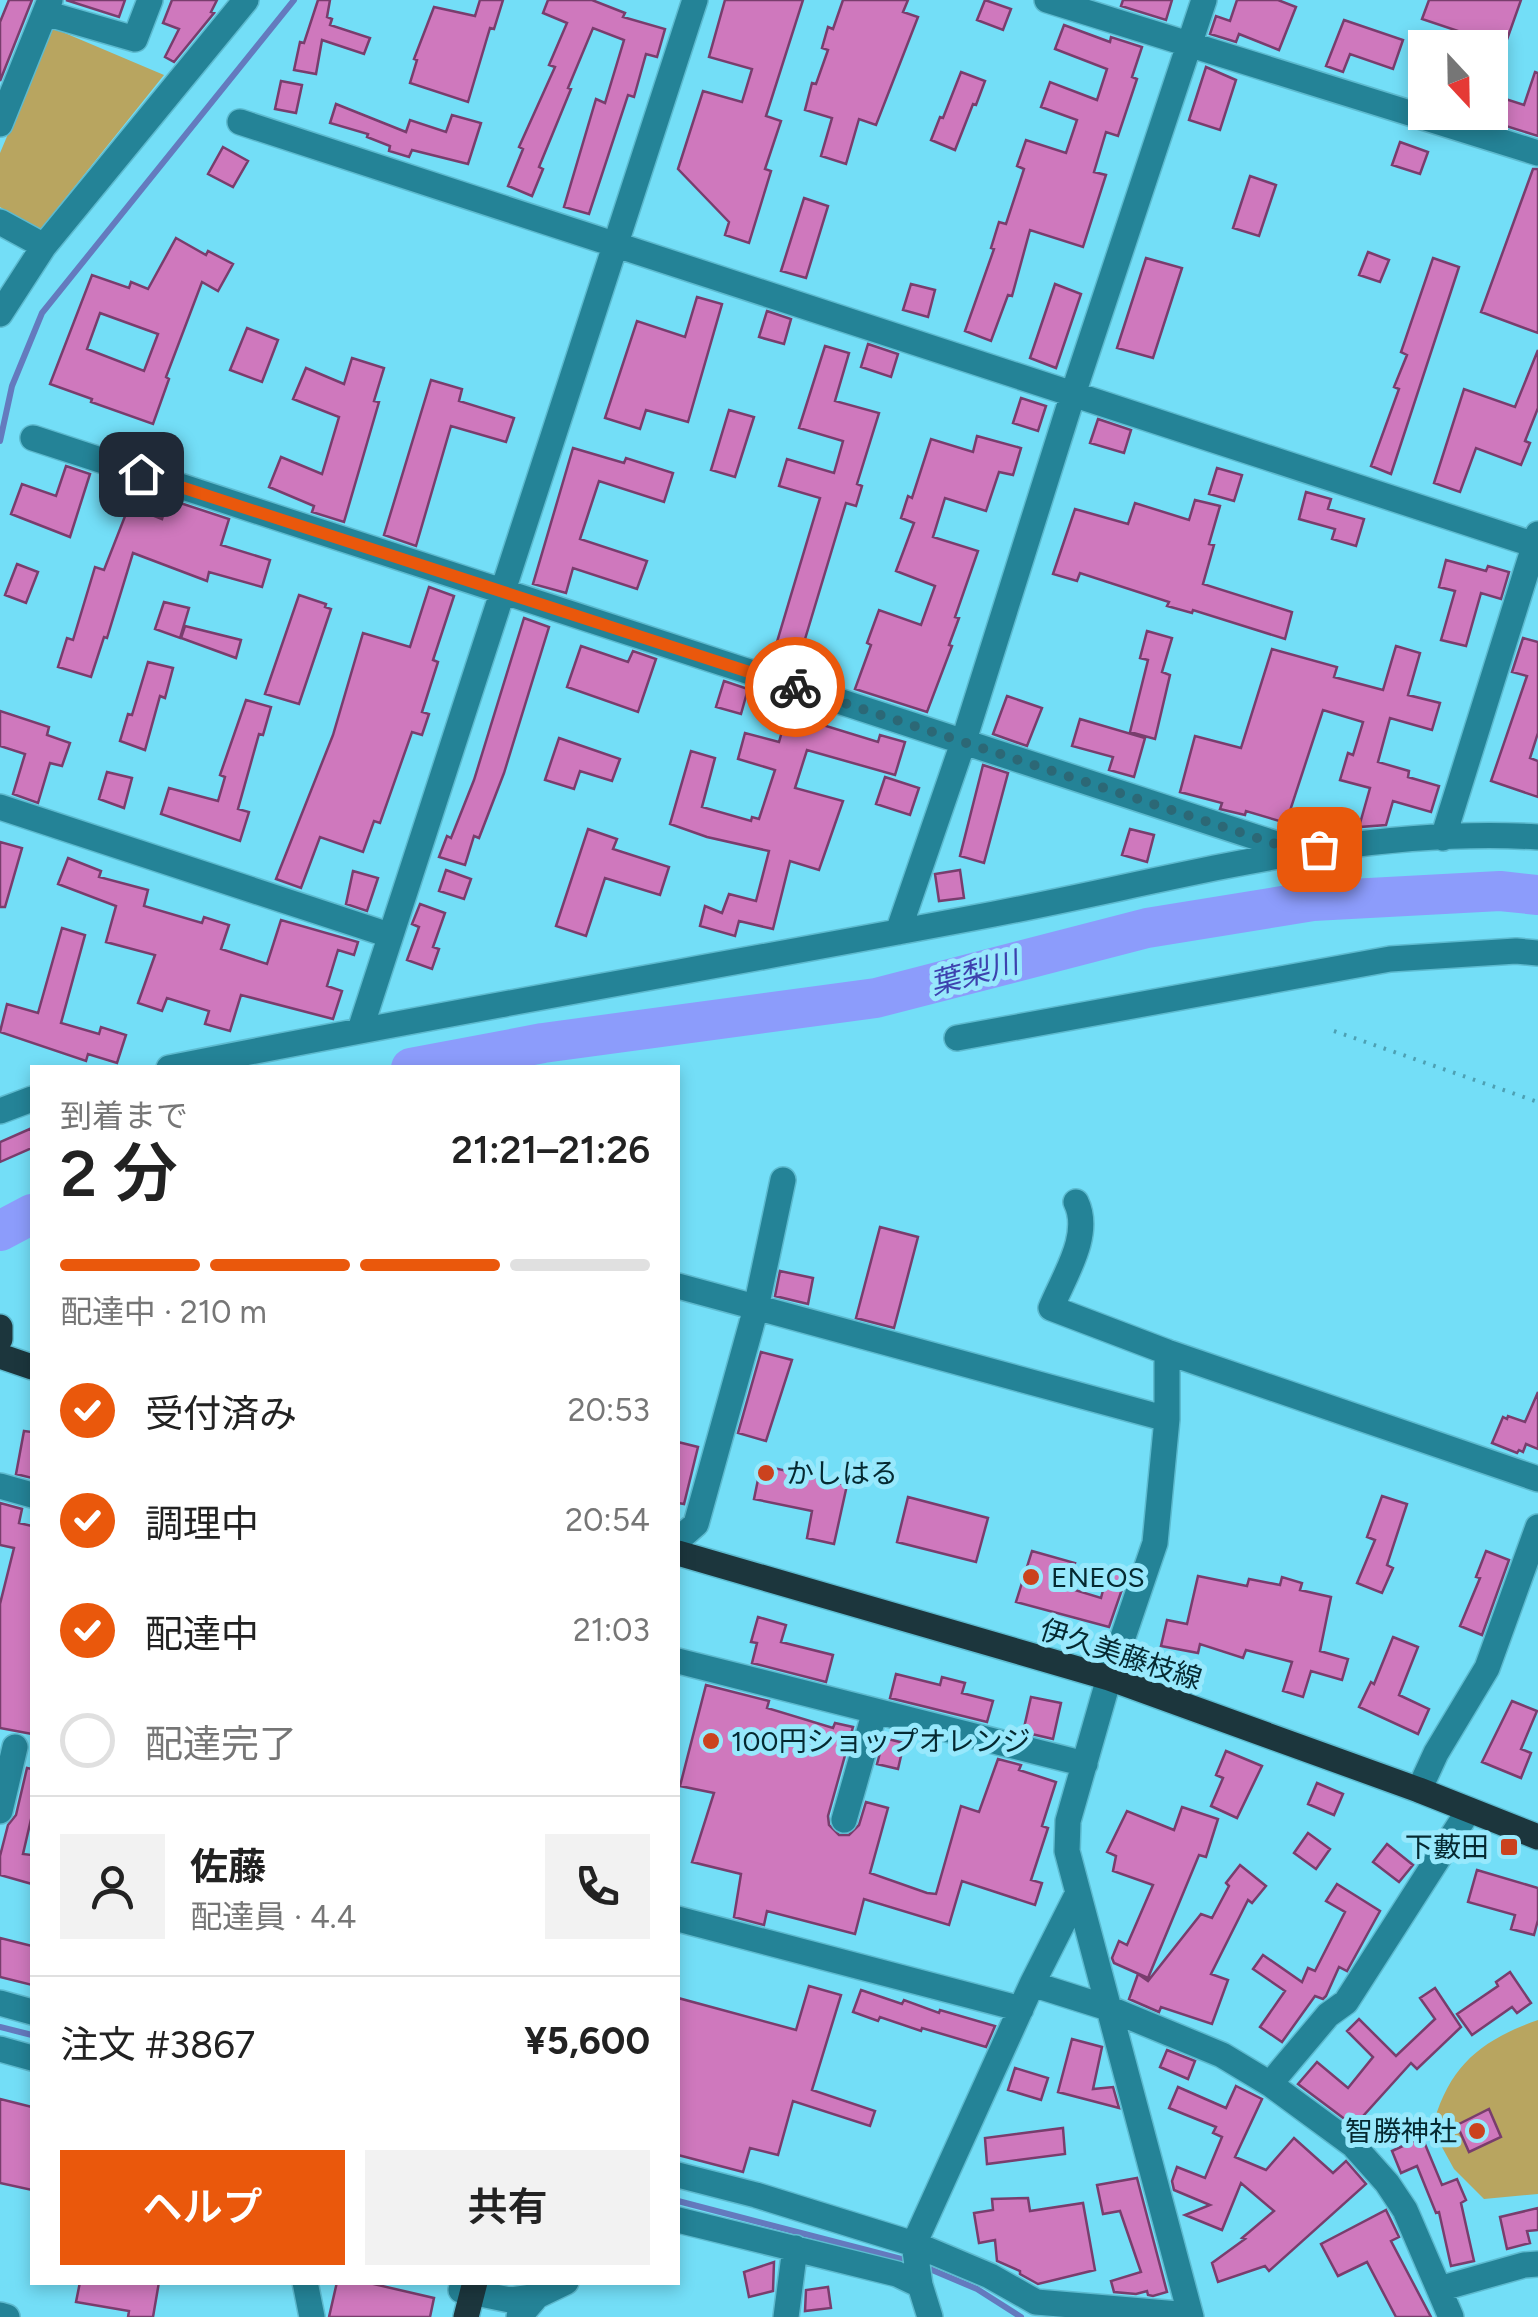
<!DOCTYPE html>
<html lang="ja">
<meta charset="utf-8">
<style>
body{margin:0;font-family:Figtree,"Noto Sans JP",sans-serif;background:#f2f2f2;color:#222;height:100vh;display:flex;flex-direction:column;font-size:38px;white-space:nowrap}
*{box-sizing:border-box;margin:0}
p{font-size:32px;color:#767676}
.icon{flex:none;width:55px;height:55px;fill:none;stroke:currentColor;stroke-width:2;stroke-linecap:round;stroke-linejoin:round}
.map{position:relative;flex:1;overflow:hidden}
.side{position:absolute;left:30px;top:1065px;width:650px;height:1220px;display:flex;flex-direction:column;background:#fff;border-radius:0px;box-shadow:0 5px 15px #0003}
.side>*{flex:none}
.needle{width:65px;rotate:158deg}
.tools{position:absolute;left:1408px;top:30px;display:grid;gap:20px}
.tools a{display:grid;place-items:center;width:100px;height:100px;border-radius:0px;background:#fff;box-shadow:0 5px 15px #0003;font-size:50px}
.pin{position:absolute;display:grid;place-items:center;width:85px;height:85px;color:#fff;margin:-42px;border-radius:20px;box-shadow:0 5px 15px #0006}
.courier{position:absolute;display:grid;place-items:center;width:100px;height:100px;margin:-50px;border:8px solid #ea580c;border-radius:50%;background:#fff;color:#222;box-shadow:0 2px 12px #0007}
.headline em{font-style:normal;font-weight:600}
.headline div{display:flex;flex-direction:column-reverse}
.headline{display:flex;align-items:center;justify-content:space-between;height:170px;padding:0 30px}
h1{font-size:65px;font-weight:600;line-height:75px}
.bar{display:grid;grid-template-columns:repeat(4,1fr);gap:15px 10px;align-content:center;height:120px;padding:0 30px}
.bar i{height:12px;border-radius:8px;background:#e0e0e0}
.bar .on{background:#ea580c}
.bar p{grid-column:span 4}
.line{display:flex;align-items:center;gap:25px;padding:0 30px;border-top:2px solid #e0e0e0}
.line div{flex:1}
.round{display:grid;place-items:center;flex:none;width:105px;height:105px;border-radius:0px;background:#f2f2f2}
ol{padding:0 30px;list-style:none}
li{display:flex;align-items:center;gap:30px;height:110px}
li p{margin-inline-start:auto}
li .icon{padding:10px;border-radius:50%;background:#ea580c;color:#fff;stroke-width:4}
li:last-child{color:#767676}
li i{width:55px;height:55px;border:5px solid #e0e0e0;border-radius:50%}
.button{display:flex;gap:20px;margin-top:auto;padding:20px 30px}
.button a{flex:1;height:115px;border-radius:0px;background:#ea580c;color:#fff;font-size:40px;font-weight:600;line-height:115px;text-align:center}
.button a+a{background:#f2f2f2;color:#222}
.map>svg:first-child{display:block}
</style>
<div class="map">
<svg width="1538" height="2317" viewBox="0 0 1538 2317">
<rect width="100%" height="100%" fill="#73def7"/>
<!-- green -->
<path fill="#b8a560" d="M53,28L164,75L39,231L0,207V153Z
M1538,2020V2194L1484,2199L1454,2169L1432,2129C1448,2067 1479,2041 1538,2020Z"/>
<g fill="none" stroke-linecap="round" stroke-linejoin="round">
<!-- stream -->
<path stroke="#647abe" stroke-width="6" d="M0,441L12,386L42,313L294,0
M0,2027L32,2035
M678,2201L909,2261
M925,2267L977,2289L1021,2317"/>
<!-- river -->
<path stroke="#8c9cfb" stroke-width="40" d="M411,1068L543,1043L876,998L1147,928L1313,901L1500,891L1538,895
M0,1231L32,1214"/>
</g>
<!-- building -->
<path fill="#cf78bd" stroke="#793d6d" stroke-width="2.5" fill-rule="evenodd" d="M9,0H32L0,81V22Z
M66,0H125L119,17Z
M172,0H217L211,12L214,13L174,62L165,57L179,29L163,23Z
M318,0H330L327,17L332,19L330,25L370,38L364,54L322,40L316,74L294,70L300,42L304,43Z
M480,0H503L494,29L490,28L468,102L410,83L417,60L414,59L434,7L475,16Z
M548,0H592L625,13L623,17L665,29L657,57L646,54L634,97L628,95L589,214L564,207L596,99L605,103L624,40L593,28L568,88L571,89L539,167L543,169L532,196L508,186L523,149L519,147L555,67L549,65L567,23L543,13Z
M725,0H803L766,116L781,121L765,169L771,171L749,243L725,235L729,222L678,169L703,91L742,102L752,69L709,57Z
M843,0H908L903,12L918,17L876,125L859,119L846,164L821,156L832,118L805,110L812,83L816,84L828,50L822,48L828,27L833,29Z
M985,0L1011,9L1003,30L977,20Z
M1123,0H1172L1166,20L1121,6Z
M1237,0H1278L1296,7L1279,50L1239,34L1236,42L1210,34L1216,16L1230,21Z
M1429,0H1521L1504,48H1475L1479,38L1422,19Z
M1344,20L1403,40L1393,69L1350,54L1343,72L1326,66Z
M1064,25L1110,42L1111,37L1142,47L1132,77L1137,79L1118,136L1106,132L1094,172L1106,175L1083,247L1030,230L1012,296L1008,295L991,341L965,331L994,249L991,248L999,222L1006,224L1024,169L1017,166L1026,140L1066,153L1077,120L1041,107L1050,82L1097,100L1107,69L1055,49Z
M1206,67L1236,80L1220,130L1189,120Z
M961,72L985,81L976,105L973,104L955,150L931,140L940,117L943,118Z
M1535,72L1538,73V136L1490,121V94L1524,105Z
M281,81L302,85L296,113L275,109Z
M336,104L406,132L410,120L446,132L452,115L481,123L468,164L412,150L409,157L389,151L390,146L367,137L368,134L330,123Z
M1400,142L1428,152L1420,174L1392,165Z
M223,147L248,161L233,187L208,174Z
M1533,169H1538V333L1481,312Z
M1250,176L1276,185L1259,236L1233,228Z
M804,198L828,206L806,278L781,271Z
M176,238L206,255L208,251L233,264L218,291L202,282L166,377L169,379L153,424L91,402L92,399L50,384L92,275L129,288L131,282L148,289ZM100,313L158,334L144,371L87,349Z
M1368,252L1389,260L1380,282L1359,275Z
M1146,258L1182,268L1153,358L1117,348Z
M1433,258L1459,267L1391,474L1371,466L1399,389L1394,387L1407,355L1401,352Z
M911,284L935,290L928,317L903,310Z
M1055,284L1081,294L1056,368L1030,358Z
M697,297L722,304L688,422L646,410L640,429L605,418L637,321L685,337Z
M767,311L791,319L784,344L759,337Z
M247,328L278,340L262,382L230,370Z
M868,344L898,354L891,377L861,367Z
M825,346L849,353L835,401L879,413L857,484L862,486L856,506L846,503L799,659L774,652L820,498L779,486L787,459L834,473L843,441L799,428Z
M1538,350V408L1525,441L1530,443L1521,465L1476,448L1460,492L1434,483L1464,389L1515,407Z
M352,358L384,368L374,401L379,402L344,522L312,512L314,506L269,487L281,457L322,474L339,417L293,399L306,368L344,384Z
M431,380L462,389L459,401L514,418L506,442L451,426L416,546L384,535Z
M1021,398L1046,406L1038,431L1013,423Z
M729,410L754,417L735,477L711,470Z
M1098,419L1131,430L1124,453L1090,443Z
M977,436L1021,448L1013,475L999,472L986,511L945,498L933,537L978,551L955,617L959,618L949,645L952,646L927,712L855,689L871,645L867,643L879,610L921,625L935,586L896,571L914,523L901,518L908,496L912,498L931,439L973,452Z
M573,448L624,463L626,458L673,473L664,502L599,481L580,539L647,561L637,589L573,568L566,593L533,584Z
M66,466L90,474L70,537L11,514L22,484L56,496Z
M1217,468L1242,475L1234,501L1209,494Z
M1306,492L1331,499L1328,509L1364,519L1356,546L1332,539L1335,529L1299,519Z
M168,499L229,519L221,545L270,560L262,587L209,572L207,581L133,553L107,638L104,637L91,677L58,667L67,638L73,640L95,567L104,570L129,506L162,519Z
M1195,500L1220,506L1209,544L1214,545L1203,584L1292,612L1285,639L1193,610L1192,613L1167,606L1169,602L1080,573L1077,581L1053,574L1075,509L1128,524L1135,503L1189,520Z
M1446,560L1486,571L1488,566L1509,572L1501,599L1481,593L1466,646L1441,640L1455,591L1439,587Z
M17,564L38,572L26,603L5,595Z
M429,587L454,596L433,660L438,662L422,712L429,714L422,735L412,732L380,823L374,821L363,852L320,837L301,888L276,879L333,735L363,633L410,647Z
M299,595L326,604L325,607L331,609L299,704L265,694Z
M164,602L189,608L180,638L155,629Z
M524,618L549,627L504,773L479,838L474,836L465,865L439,857L447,836L451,838L474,780Z
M185,626L241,640L236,658L181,638Z
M1147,631L1172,638L1162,672L1170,675L1155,739L1130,732L1148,660L1140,658Z
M1523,638L1538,642V733L1530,758L1538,761V797L1491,781L1527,676L1512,672Z
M581,646L628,662L633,651L656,659L638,712L567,687Z
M1396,646L1420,653L1408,695L1440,703L1432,730L1390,718L1378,762L1409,771L1408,777L1439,786L1431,812L1393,801L1386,825L1359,827L1370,788L1340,780L1348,753L1353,755L1363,722L1323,710L1286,823L1246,811L1245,815L1224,810L1220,809L1222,803L1180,792L1195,736L1241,748L1272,649L1337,667L1334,677L1383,690Z
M148,662L173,668L165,698L160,696L145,750L120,741L128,714L132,715Z
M724,681L748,689L741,714L716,707Z
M1007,696L1042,708L1027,746L993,734Z
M246,700L271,707L263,735L259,734L238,809L249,812L240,841L161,814L169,788L218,801L225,777L220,775Z
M0,711L49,727L47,735L70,743L62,766L50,763L38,803L13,794L25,754L0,746Z
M787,714L878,742L880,735L905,742L895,775L807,750L795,788L843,801L819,870L790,861L773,929L739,921L735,936L700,926L705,906L722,913L729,894L756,901L769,851L707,837L670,824L691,751L715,758L702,807L751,821L752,817L759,819L775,770L738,759L745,733L779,742Z
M1080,719L1145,738L1134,777L1109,770L1113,757L1072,746Z
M559,738L620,759L612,781L580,771L574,789L545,780Z
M983,765L1008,773L984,863L960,856Z
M107,772L132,778L124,808L99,799Z
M885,777L919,788L910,815L876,804Z
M588,829L617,839L613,849L669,867L660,895L605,878L586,936L556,926Z
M1130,829L1154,835L1147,862L1122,855Z
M0,842L22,848L5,907H0Z
M68,858L101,871L99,877L148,890L144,906L202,923L204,917L229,925L221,949L267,964L281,920L358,942L354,955L338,950L327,986L342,991L333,1019L241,995L230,1031L205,1024L209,1011L167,998L162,1011L138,1003L155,955L106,942L116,906L58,884Z
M446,870L471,879L464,899L439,891Z
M960,870L964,898L939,901L935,874Z
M353,871L378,878L367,911L346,904Z
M420,904L445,913L433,947L439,949L432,969L407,960L419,927L412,924Z
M62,928L85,935L61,1023L99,1034L101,1027L126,1035L117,1063L88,1054L86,1061L0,1032L7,1004L38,1013Z
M32,1128V1148L0,1162V1142Z
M880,1227L918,1237L894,1328L856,1318Z
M780,1271L813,1278L808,1304L775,1296Z
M761,1352L792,1360L766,1441L738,1433Z
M1538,1392V1449L1526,1444L1523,1452L1519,1450L1517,1453L1492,1443L1503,1417L1507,1419L1508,1416L1525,1422Z
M24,1431L32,1432V1478L16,1474Z
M678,1442L698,1447L684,1504L678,1503Z
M761,1465L847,1485L834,1544L807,1538L812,1511L754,1499Z
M1382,1496L1407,1504L1387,1565L1393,1568L1382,1593L1357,1583L1375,1540L1367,1537Z
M908,1497L988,1518L976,1562L897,1542Z
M0,1503L22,1509L19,1523L32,1526V1734L0,1728V1604L14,1548L0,1545Z
M1032,1551L1075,1563L1068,1588L1101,1598L1109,1567L1128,1572L1109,1627L1016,1602Z
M1486,1551L1509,1560L1482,1635L1460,1626L1480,1578L1476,1577Z
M1198,1576L1247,1586L1249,1579L1280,1585L1282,1577L1302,1583L1300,1590L1331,1597L1320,1651L1348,1659L1342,1680L1311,1671L1303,1697L1283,1691L1292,1662L1246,1650L1243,1658L1200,1644L1198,1653L1161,1646L1167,1620L1187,1624Z
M758,1617L786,1625L781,1642L833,1655L826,1682L752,1663L757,1643L751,1642Z
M1393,1637L1418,1647L1399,1695L1429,1709L1418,1734L1359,1707L1371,1682L1374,1684Z
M896,1674L940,1685L942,1677L965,1683L962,1693L993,1701L987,1722L890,1698Z
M706,1685L769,1701L767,1708L833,1728L835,1723L853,1727L828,1816L829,1825L839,1835H849L859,1825L866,1802L888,1808L870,1873L927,1893L936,1894L961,1806L979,1812L998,1759L1021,1765L1019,1770L1056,1782L1042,1826L1048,1828L1031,1880L1042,1883L1035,1905L962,1881L949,1925L864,1899L855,1934L767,1911L764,1925L734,1917L741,1874L692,1862L714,1793L680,1786Z
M1031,1697L1061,1703L1053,1739L1023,1732Z
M1512,1701L1537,1711L1521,1749L1531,1753L1521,1778L1482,1762Z
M884,1738L904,1743L898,1769L877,1764Z
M1226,1751L1262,1766L1237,1818L1211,1806L1223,1778L1216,1775Z
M27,1768L32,1769V1815L23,1854L32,1855V1884L0,1875V1856L8,1825L16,1815Z
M1317,1783L1343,1794L1334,1815L1308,1804Z
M1182,1807L1218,1819L1206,1857L1199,1855L1148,1978L1114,1963L1112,1958L1119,1941L1127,1945L1153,1885L1113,1871L1116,1856L1107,1852L1127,1811L1174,1830Z
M1308,1833L1330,1849L1316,1869L1294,1853Z
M1387,1844L1413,1865L1399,1882L1373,1862Z
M1240,1865L1266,1886L1252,1903L1248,1900L1211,1974L1228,1980L1212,2024L1161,2007L1159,2012L1129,1999L1138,1974L1148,1981L1201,1914L1212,1918L1229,1886L1226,1883Z
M1477,1870L1538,1888V1920L1534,1935L1511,1929L1515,1915L1468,1902Z
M1337,1884L1380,1911L1347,1971L1339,1967L1326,1996L1323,1999L1315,1996L1282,2042L1260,2027L1285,1991L1253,1969L1263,1955L1302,1982L1308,1968L1315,1971L1345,1912L1326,1901Z
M0,1938L32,1946V1985L0,1977Z
M1510,1972L1531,2003L1517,2013L1512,2007L1472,2035L1457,2014L1498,1986L1496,1982Z
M809,1986L841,1995L812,2090L875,2111L870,2126L793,2101L778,2155L750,2148L743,2172L678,2155V1998L796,2030Z
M1435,1988L1461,2027L1417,2069L1411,2063L1354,2126L1298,2084L1317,2062L1348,2088L1373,2057L1347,2031L1359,2019L1396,2056L1435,2019L1420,1998Z
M861,1990L902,2004L904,2000L939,2013L940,2010L995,2026L986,2047L922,2028L921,2031L880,2017L878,2021L853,2012Z
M1072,2039L1102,2047L1093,2089L1113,2087L1119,2108L1058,2092Z
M1167,2050L1195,2061L1188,2079L1160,2067Z
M1015,2068L1048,2078L1041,2100L1008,2090Z
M1236,2086L1262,2099L1235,2157L1266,2170L1294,2138L1333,2173L1346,2161L1366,2184L1269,2271L1265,2266L1218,2282L1212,2263L1245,2239L1242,2238L1274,2211L1241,2183L1222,2230L1185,2215L1210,2205L1174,2190L1172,2181L1177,2167L1205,2178L1222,2137L1213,2133L1216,2127L1169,2108L1178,2087L1226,2108Z
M0,2099L32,2107V2190L0,2183Z
M1489,2109L1501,2137L1469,2152L1457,2125Z
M1063,2128L1065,2154L987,2164L985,2138Z
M1422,2137L1442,2185L1457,2179L1466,2200L1461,2203L1474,2261L1451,2266L1439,2212L1436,2213L1417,2166L1401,2173L1392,2151Z
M1137,2178L1167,2292L1153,2296L1148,2295L1147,2291L1136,2294L1114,2292L1111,2281L1141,2272L1120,2211L1103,2214L1097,2185Z
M1028,2198L1030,2211L1083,2203L1095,2270L1038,2284L1020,2274V2271L997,2261L995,2240L979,2243L974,2213L993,2210L992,2199Z
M1538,2208V2230L1527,2231L1530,2243L1507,2249L1500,2217Z
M1386,2210L1399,2237L1391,2241L1431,2317H1396L1367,2262L1338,2276L1321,2244Z
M774,2262L773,2291L749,2297L744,2272Z
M80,2282H159L153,2317H128L129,2311L76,2302Z
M337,2282H365L434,2298L430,2317H329Z
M828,2287L831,2308L805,2311L806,2290Z"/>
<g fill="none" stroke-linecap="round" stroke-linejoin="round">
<!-- minor casing -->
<g stroke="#5dbacf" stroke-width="28">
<path id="minor" d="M1047,0L1538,153
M45,13L135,39L150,0
M240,122L1538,546
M0,124L50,0
M0,222L44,246
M0,314L44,246L246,0
M33,438L1292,849
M0,807L389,935
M1443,838L1538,534
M898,932L964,740L1073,394L1204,0
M360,1030L695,0
M957,1038L1390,959L1516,951L1538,953
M169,1068C443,1013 719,966 994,914C1174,880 1353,826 1538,837
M0,1111L32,1099
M1076,1202C1092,1235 1064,1276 1051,1308L1167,1352L1538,1479
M678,1286L1167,1419
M1167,1352V1419L1155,1543L1109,1678L1068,1821L1067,1851L1191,2317
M0,1486L32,1495
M678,1540L696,1524L756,1308L783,1180
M678,1661L1085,1764
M1419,1790L1436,1753L1487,1668L1538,1527
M0,1811L15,1747
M844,1820L875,1711
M678,1919L1021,2009
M1032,1984L1108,2008L1222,2055L1270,2084L1353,2145L1387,2183L1405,2210L1451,2317
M0,2003L32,2012
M0,2049L32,2058
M1270,2084L1328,2015L1346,2002L1469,1810
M678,2175L756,2195L914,2244L990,2276L1036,2302L1190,2315
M678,2220L897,2274L920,2285
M305,2282L312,2317
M1439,2289L1524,2265L1538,2264
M461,2290L510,2300L537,2296
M0,2315L7,2317
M519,2317L537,2296L566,2282
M786,2317L795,2248
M930,2317L920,2285L914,2244L1032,1984L1078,1893"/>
</g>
<!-- major casing -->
<g stroke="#5dbacf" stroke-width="28">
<path id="major" d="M0,1327V1339
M0,1356L32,1367
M678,1553L1109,1678L1419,1790L1538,1837
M466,2317L475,2282"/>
</g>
<!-- path -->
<path stroke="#4da0b3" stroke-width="4" stroke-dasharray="2.5 8" stroke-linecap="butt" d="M1334,1031L1538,1102"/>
<!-- minor -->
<use href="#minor" stroke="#248397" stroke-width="25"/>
<!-- major -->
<use href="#major" stroke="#1c363d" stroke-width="25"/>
</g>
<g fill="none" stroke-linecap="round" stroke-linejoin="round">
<!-- done -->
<path stroke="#2c6876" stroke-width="10" stroke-dasharray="0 18" d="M795,687L1297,851L1319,849"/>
<!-- route -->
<path stroke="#ea580c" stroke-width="12" d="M141,474L795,687"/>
</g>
<!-- markers -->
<g fill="#cb421e" stroke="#97e8fc" stroke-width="4">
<circle cx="766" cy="1473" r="10"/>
<circle cx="1031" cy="1577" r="10"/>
<circle cx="711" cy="1741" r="10"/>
<rect x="1499" y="1837" width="20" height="20" rx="5"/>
<circle cx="1477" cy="2131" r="10"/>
</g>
<g text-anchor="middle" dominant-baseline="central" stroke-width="10" stroke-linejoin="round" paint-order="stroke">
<!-- poi labels -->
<g font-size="28" fill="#052931" stroke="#97e8fc" text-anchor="start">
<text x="786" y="1473">かしはる</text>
<text x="1051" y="1577">ENEOS</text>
<text x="731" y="1741">100円ショップオレンジ</text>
<text x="1489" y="1847" text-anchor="end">下藪田</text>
<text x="1457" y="2131" text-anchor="end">智勝神社</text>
</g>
<!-- street labels -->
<g font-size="28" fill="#052931" stroke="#97e8fc">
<text transform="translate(1121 1654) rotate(18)">伊久美藤枝線</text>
</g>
<!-- water labels -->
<g font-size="30" font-style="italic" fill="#3d42ae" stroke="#97e8fc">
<text transform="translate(974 973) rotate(-15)">葉梨川</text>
</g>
</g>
</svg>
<div class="tools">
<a><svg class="needle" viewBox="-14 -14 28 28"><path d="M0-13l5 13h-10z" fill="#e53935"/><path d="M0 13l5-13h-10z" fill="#767676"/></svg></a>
</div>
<div class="pin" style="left:1319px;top:849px;background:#ea580c"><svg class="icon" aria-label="bag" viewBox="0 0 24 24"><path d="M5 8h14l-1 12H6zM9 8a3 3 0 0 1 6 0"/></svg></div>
<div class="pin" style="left:141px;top:474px;background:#1f2937"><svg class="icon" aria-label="home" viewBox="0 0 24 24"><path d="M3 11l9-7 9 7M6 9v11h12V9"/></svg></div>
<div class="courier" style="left:795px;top:687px"><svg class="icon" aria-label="bike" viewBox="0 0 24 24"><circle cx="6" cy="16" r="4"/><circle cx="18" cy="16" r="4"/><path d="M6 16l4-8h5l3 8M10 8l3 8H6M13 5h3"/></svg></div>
<section class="side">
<div class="headline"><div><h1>2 分</h1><p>到着まで</p></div><em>21:21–21:26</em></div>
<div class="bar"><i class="on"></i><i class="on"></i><i class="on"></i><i></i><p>配達中 · 210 m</p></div>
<ol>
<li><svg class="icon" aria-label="check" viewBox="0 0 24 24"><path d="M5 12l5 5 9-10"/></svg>受付済み<p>20:53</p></li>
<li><svg class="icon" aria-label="check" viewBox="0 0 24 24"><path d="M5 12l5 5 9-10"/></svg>調理中<p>20:54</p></li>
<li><svg class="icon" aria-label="check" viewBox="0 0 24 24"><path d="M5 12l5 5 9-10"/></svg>配達中<p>21:03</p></li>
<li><i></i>配達完了</li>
</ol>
<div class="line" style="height:180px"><a class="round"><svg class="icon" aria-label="person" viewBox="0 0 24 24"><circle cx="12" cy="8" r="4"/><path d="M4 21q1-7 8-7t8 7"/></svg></a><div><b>佐藤</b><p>配達員 · 4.4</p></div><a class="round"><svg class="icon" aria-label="phone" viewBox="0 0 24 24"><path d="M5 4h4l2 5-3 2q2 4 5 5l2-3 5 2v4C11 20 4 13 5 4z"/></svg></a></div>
<div class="line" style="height:130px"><div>注文 #3867</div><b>¥5,600</b></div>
<div class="button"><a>ヘルプ</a><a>共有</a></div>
</section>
</div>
